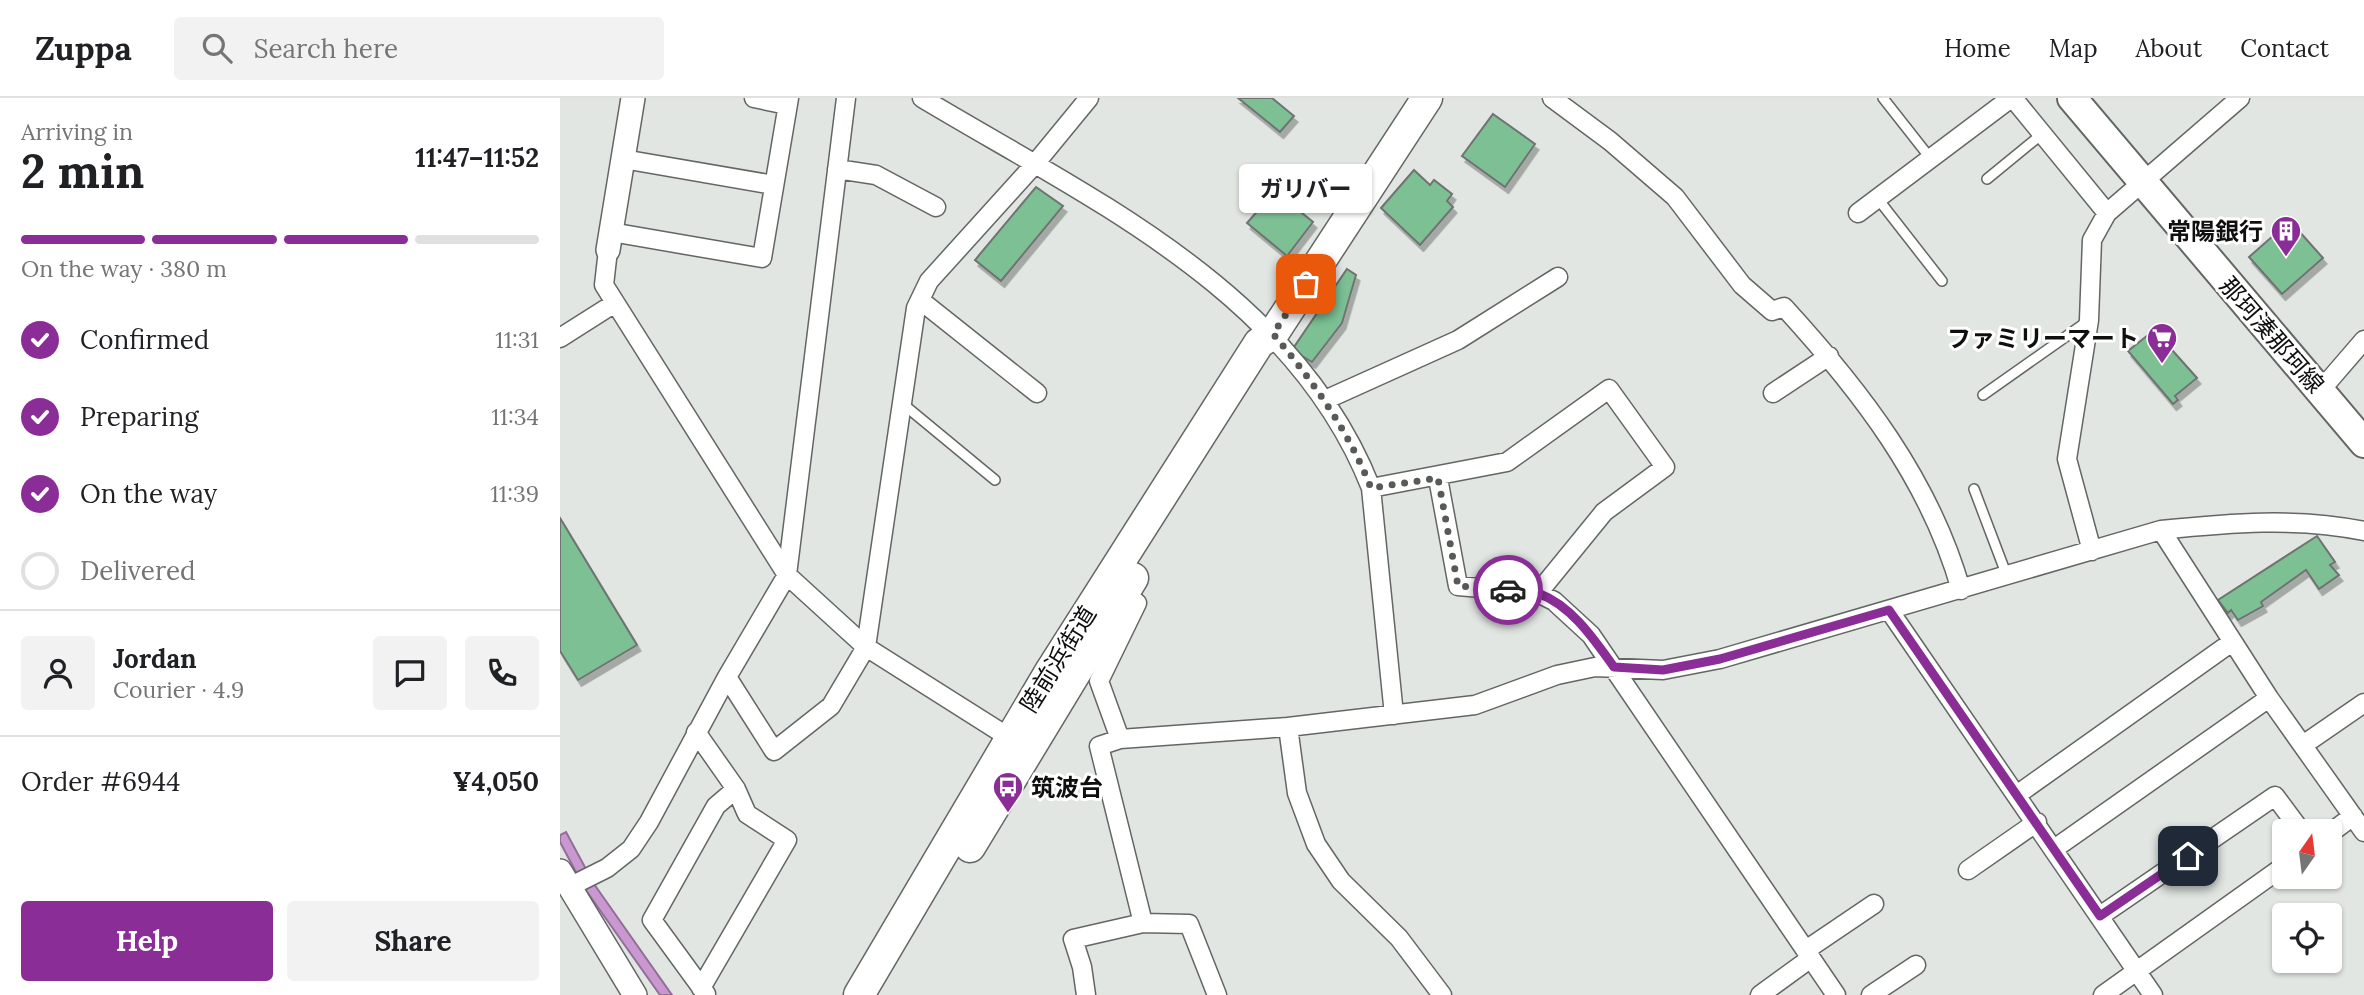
<!DOCTYPE html>
<meta charset="utf-8">
<style>
body{margin:0;font-family:Lora,"Noto Sans JP",serif;background:#f2f2f2;color:#202124;height:100vh;display:flex;flex-direction:column;font-size:26px;white-space:nowrap}
*{box-sizing:border-box;margin:0}
p{font-size:23px;color:#757577}
.icon{flex:none;width:38px;height:38px;fill:none;stroke:currentColor;stroke-width:2;stroke-linecap:round;stroke-linejoin:round}
.map{position:relative;flex:1;overflow:hidden}
.sheet{display:flex;flex-direction:column;background:#fff;width:560px}
.sheet>*{flex:none}
.needle{width:46px;rotate:14deg}
.tools{position:absolute;left:1712px;top:721px;display:grid;gap:14px}
.tools a{display:grid;place-items:center;width:70px;height:70px;border-radius:7px;background:#fff;box-shadow:0 2px 5px #0004;font-size:35px}
.pin{position:absolute;display:grid;place-items:center;width:60px;height:60px;color:#fff;margin:-30px;border-radius:14px;box-shadow:0 4px 10px #0006}
.courier{position:absolute;display:grid;place-items:center;width:70px;height:70px;margin:-35px;border:5px solid #8a2d97;border-radius:50%;background:#fff;color:#222;box-shadow:0 2px 9px #0007}
.bubble{position:absolute;height:49px;border-radius:7px;background:#fff;box-shadow:0 2px 5px #0004;font-size:23px;font-weight:700;line-height:49px;text-align:center}
.overview em{font-style:normal;font-weight:700}
.overview div{display:flex;flex-direction:column-reverse}
.overview{display:flex;align-items:center;justify-content:space-between;height:119px;padding:0 21px}
h1{font-size:46px;font-weight:700;line-height:52px}
.bar{display:grid;grid-template-columns:repeat(4,1fr);gap:10px 7px;align-content:center;height:84px;padding:0 21px}
.bar i{height:9px;border-radius:5px;background:#e0e0e0}
.bar .on{background:#8a2d97}
.bar p{grid-column:span 4}
.line{display:flex;align-items:center;gap:18px;padding:0 21px;border-top:2px solid #e0e0e0}
.line div{flex:1}
.round{display:grid;place-items:center;flex:none;width:74px;height:74px;border-radius:7px;background:#f2f2f2}
ol{padding:0 21px;list-style:none}
li{display:flex;align-items:center;gap:21px;height:77px}
li p{margin-inline-start:auto}
li .icon{padding:7px;border-radius:50%;background:#8a2d97;color:#fff;stroke-width:4}
li:last-child{color:#757577}
li i{width:38px;height:38px;border:4px solid #e0e0e0;border-radius:50%}
.action{display:flex;gap:14px;margin-top:auto;padding:14px 21px}
.action a{flex:1;height:80px;border-radius:7px;background:#8a2d97;color:#fff;font-size:28px;font-weight:700;line-height:80px;text-align:center}
.action a+a{background:#f2f2f2;color:#202124}
header{display:flex;align-items:center;gap:42px;box-sizing:border-box;height:98px;padding:0 35px;background:#fff;border-bottom:2px solid #e0e0e0}
header strong{font-size:33px}
nav{display:flex;gap:38px;margin-inline-start:auto;font-size:24px}
.search{width:490px;height:63px;background:#f2f2f2;display:flex;align-items:center;gap:18px;box-sizing:border-box;padding:0 24px;border-radius:7px;color:#757577;font-size:26px}
main{display:flex;flex:1;min-height:0}
.map>svg:first-child{display:block}
</style>
<header>
<strong>Zuppa</strong>
<div class="search"><svg class="icon" aria-label="search" viewBox="0 0 24 24"><circle cx="10" cy="10" r="6"/><path d="M15 15l6 6"/></svg>Search here</div>
<nav><a>Home</a><a>Map</a><a>About</a><a>Contact</a></nav>
</header>
<main>
<section class="sheet">
<div class="overview"><div><h1>2 min</h1><p>Arriving in</p></div><em>11:47–11:52</em></div>
<div class="bar"><i class="on"></i><i class="on"></i><i class="on"></i><i></i><p>On the way · 380 m</p></div>
<ol>
<li><svg class="icon" aria-label="check" viewBox="0 0 24 24"><path d="M5 12l5 5 9-10"/></svg>Confirmed<p>11:31</p></li>
<li><svg class="icon" aria-label="check" viewBox="0 0 24 24"><path d="M5 12l5 5 9-10"/></svg>Preparing<p>11:34</p></li>
<li><svg class="icon" aria-label="check" viewBox="0 0 24 24"><path d="M5 12l5 5 9-10"/></svg>On the way<p>11:39</p></li>
<li><i></i>Delivered</li>
</ol>
<div class="line" style="height:126px"><a class="round"><svg class="icon" aria-label="person" viewBox="0 0 24 24"><circle cx="12" cy="8" r="4"/><path d="M4 21q1-7 8-7t8 7"/></svg></a><div><b>Jordan</b><p>Courier · 4.9</p></div><a class="round"><svg class="icon" aria-label="chat" viewBox="0 0 24 24"><path d="M4 5h16v11H9l-5 4z"/></svg></a><a class="round"><svg class="icon" aria-label="phone" viewBox="0 0 24 24"><path d="M5 4h4l2 5-3 2q2 4 5 5l2-3 5 2v4C11 20 4 13 5 4z"/></svg></a></div>
<div class="line" style="height:91px"><div>Order #6944</div><b>¥4,050</b></div>
<div class="action"><a>Help</a><a>Share</a></div>
</section>
<div class="map">
<svg width="1804" height="897" viewBox="0 0 1804 897">
<defs>
<filter id="shadow"><feDropShadow dx="3.5" dy="6" stdDeviation="0" flood-color="#0004"/></filter>
</defs>
<rect width="100%" height="100%" fill="#e1e6e2"/>
<!-- water -->
<path fill="#ca98d0" stroke="#926f96" stroke-width="2" d="M6,734L34,786L112,897H100L25,791L0,744V737Z"/>
<!-- building -->
<path fill="#7bc094" stroke="#6f7370" stroke-width="2" filter="url(#shadow)" d="M678,0H712L734,18L720,34Z
M933,16L975,46L945,89L902,58Z
M854,72L870,87L874,82L892,96L887,103L893,109L860,147L821,110Z
M476,89L503,108L441,183L415,162Z
M715,93L753,124L727,158L687,125Z
M1730,123L1763,160L1722,196L1689,159Z
M787,171L796,177L782,225L752,264L732,252Z
M1596,234L1637,280L1615,298L1618,302L1613,306L1568,253L1588,237L1590,239Z
M0,420L77,547L18,582L0,553Z
M1757,438L1775,464L1770,467L1779,477L1759,491L1746,472L1701,504L1703,508L1678,522L1671,512L1668,515L1658,502Z"/>
<g fill="none" stroke-linecap="round" stroke-linejoin="round">
<!-- service casing -->
<g stroke="#636764" stroke-width="12">
<path id="service" d="M1323,0L1371,61
M1427,81L1482,36
M1318,101L1382,183
M1423,297L1528,223
M343,306L435,382
M1414,391L1447,478"/>
</g>
<!-- minor casing -->
<g stroke="#636764" stroke-width="21">
<path id="minor" d="M194,0L227,7
M362,0C532,102 734,194 811,390L834,617
M992,0L1050,43L1115,99L1182,187L1212,213L1224,209C1300,292 1370,382 1401,492
M1453,0L1547,115
M63,61L214,87
M277,71L316,77L376,109
M1298,115L1451,0
M51,134L202,160L229,0
M48,152L44,187L227,477L306,549L456,644
M360,202L477,295
M0,240L55,205
M1760,293L1804,242
M1213,295L1269,258
M765,302L898,242L998,179
M878,380L898,488L978,495L994,503L1031,537L1276,897
M811,390L947,364L1049,291L1105,369L1044,414L978,495
M1601,432L1709,600L1804,734
M1532,453L1507,361L1529,222L1532,142L1547,115L1680,0
M1329,512L1593,897
M167,579L214,653L271,608L306,549L356,210L369,183L474,67L529,0
M728,629L737,695L756,746L781,783L839,840L882,897
M136,634L176,691L187,716L227,742L141,890
M560,641L539,583L577,505L563,495
M1743,647L1804,605
M1458,696L1672,544
M1769,736L1793,718
M1494,751L1709,600
M1408,772L1477,724
M9,789L47,770L71,751L89,724L167,579L227,477L286,0
M1540,818L1715,698L1741,733
M583,825L539,648L560,641L728,629L915,607L997,577L1035,569L1103,572L1160,561L1601,432C1669,425 1737,419 1804,433
M1246,852L1314,806
M146,896L92,822L156,708L176,691
M526,897L522,869L513,841L583,825L629,826L657,897
M1200,897L1251,860
M1311,897L1356,867
M1543,897L1724,768"/>
</g>
<!-- tertiary casing -->
<g stroke="#636764" stroke-width="26">
<path id="tertiary" d="M48,152L73,0
M0,773L75,897"/>
</g>
<!-- primary casing -->
<g stroke="#636764" stroke-width="32">
<path id="primary" d="M1512,0L1804,345"/>
</g>
<!-- trunk casing -->
<g stroke="#636764" stroke-width="33">
<path id="trunk" d="M410,749L573,480
M299,897L491,572L699,245L713,236L867,0"/>
</g>
<!-- service -->
<use href="#service" stroke="#fff" stroke-width="9"/>
<!-- minor -->
<use href="#minor" stroke="#fff" stroke-width="18"/>
<!-- tertiary -->
<use href="#tertiary" stroke="#fff" stroke-width="23"/>
<!-- primary -->
<use href="#primary" stroke="#fff" stroke-width="28"/>
<!-- trunk -->
<use href="#trunk" stroke="#fff" stroke-width="30"/>
</g>
<g fill="none" stroke-linecap="round" stroke-linejoin="round">
<!-- done -->
<path stroke="#585a58" stroke-width="7" stroke-dasharray="0 12.6" d="M746,186L713,236C753,283 788,332 811,390L878,380L898,488L948,492"/>
<!-- route -->
<path stroke="#8a2d97" stroke-width="9" d="M948,492C958,493 971,492 980,496C1012,508 1035,543 1054,569L1103,572L1160,561L1329,512L1540,818L1628,758"/>
</g>
<!-- icons -->
<defs>
<g id="building-pin" transform="scale(1.575)"><path d="M0 17L-7.5 6A9.5 9.5 0 1 1 7.5 6Z" fill="#8a2d97" stroke="#fff"/><path d="M-4-6H4V6H1V3H-1V6H-4ZM-2.5-4.3h1.7v1.8h-1.7ZM.8-4.3h1.7v1.8H.8ZM-2.5-1h1.7V.8h-1.7ZM.8-1h1.7V.8H.8Z" fill="#fff"/></g>
<g id="supermarket-pin" transform="scale(1.575)"><path d="M0 17L-7.5 6A9.5 9.5 0 1 1 7.5 6Z" fill="#8a2d97" stroke="#fff"/><path d="M-6-5.5h2.5l.6 2H6L4.5 2H-2.5L-4.4-4H-6ZM-1.5 3.2a1.3 1.3 0 1 0 .1 0ZM3 3.2a1.3 1.3 0 1 0 .1 0Z" fill="#fff"/></g>
<g id="bus-pin" transform="scale(1.575)"><path d="M0 17L-7.5 6A9.5 9.5 0 1 1 7.5 6Z" fill="#8a2d97" stroke="#fff"/><path d="M-5-6H5V4H4V6H2V4H-2V6H-4V4H-5ZM-3.5-4V0h7V-4ZM-3.5 1.2v1.5H-2V1.2ZM2 1.2v1.5H3.5V1.2Z" fill="#fff"/></g>
</defs>
<g fill-rule="evenodd">
<use href="#building-pin" x="1726" y="133"/>
<use href="#supermarket-pin" x="1602" y="240"/>
<use href="#bus-pin" x="448" y="689"/>
</g>
<g text-anchor="middle" dominant-baseline="central" stroke-width="6" stroke-linejoin="round" paint-order="stroke">
<!-- poi labels -->
<g font-size="24" font-weight="bold" fill="#0e0f0e" stroke="#fff" text-anchor="end">
<text x="1703" y="133">常陽銀行</text>
<text x="1579" y="240">ファミリーマート</text>
<text x="471" y="689" text-anchor="start">筑波台</text>
</g>
<!-- street labels -->
<g font-size="24" fill="#0e0f0e" stroke="#fff">
<text transform="translate(1712 237) rotate(49)">那珂湊那珂線</text>
<text transform="translate(498 561) rotate(-58)">陸前浜街道</text>
</g>
</g>
</svg>
<div class="tools">
<a><svg class="needle" viewBox="-14 -14 28 28"><path d="M0-13l5 13h-10z" fill="#e53935"/><path d="M0 13l5-13h-10z" fill="#757577"/></svg></a>
<a><svg class="icon" aria-label="locate" viewBox="0 0 24 24"><circle cx="12" cy="12" r="6"/><path d="M12 2v4M12 18v4M2 12h4M18 12h4"/></svg></a>
</div>
<div class="pin" style="left:746px;top:186px;background:#ea580c"><svg class="icon" aria-label="bag" viewBox="0 0 24 24"><path d="M5 8h14l-1 12H6zM9 8a3 3 0 0 1 6 0"/></svg></div>
<div class="pin" style="left:1628px;top:758px;background:#1f2937"><svg class="icon" aria-label="home" viewBox="0 0 24 24"><path d="M3 11l9-7 9 7M6 9v11h12V9"/></svg></div>
<div class="courier" style="left:948px;top:492px"><svg class="icon" aria-label="car" viewBox="0 0 24 24"><path d="M5 17H2v-5l4-1 3-4h7l3 4 3 1v5h-3M9 17h6M6 11h13"/><circle cx="7" cy="17" r="2"/><circle cx="17" cy="17" r="2"/></svg></div>
<div class="bubble" style="left:679px;top:66px;width:133px">ガリバー</div>
</div>
</main>
